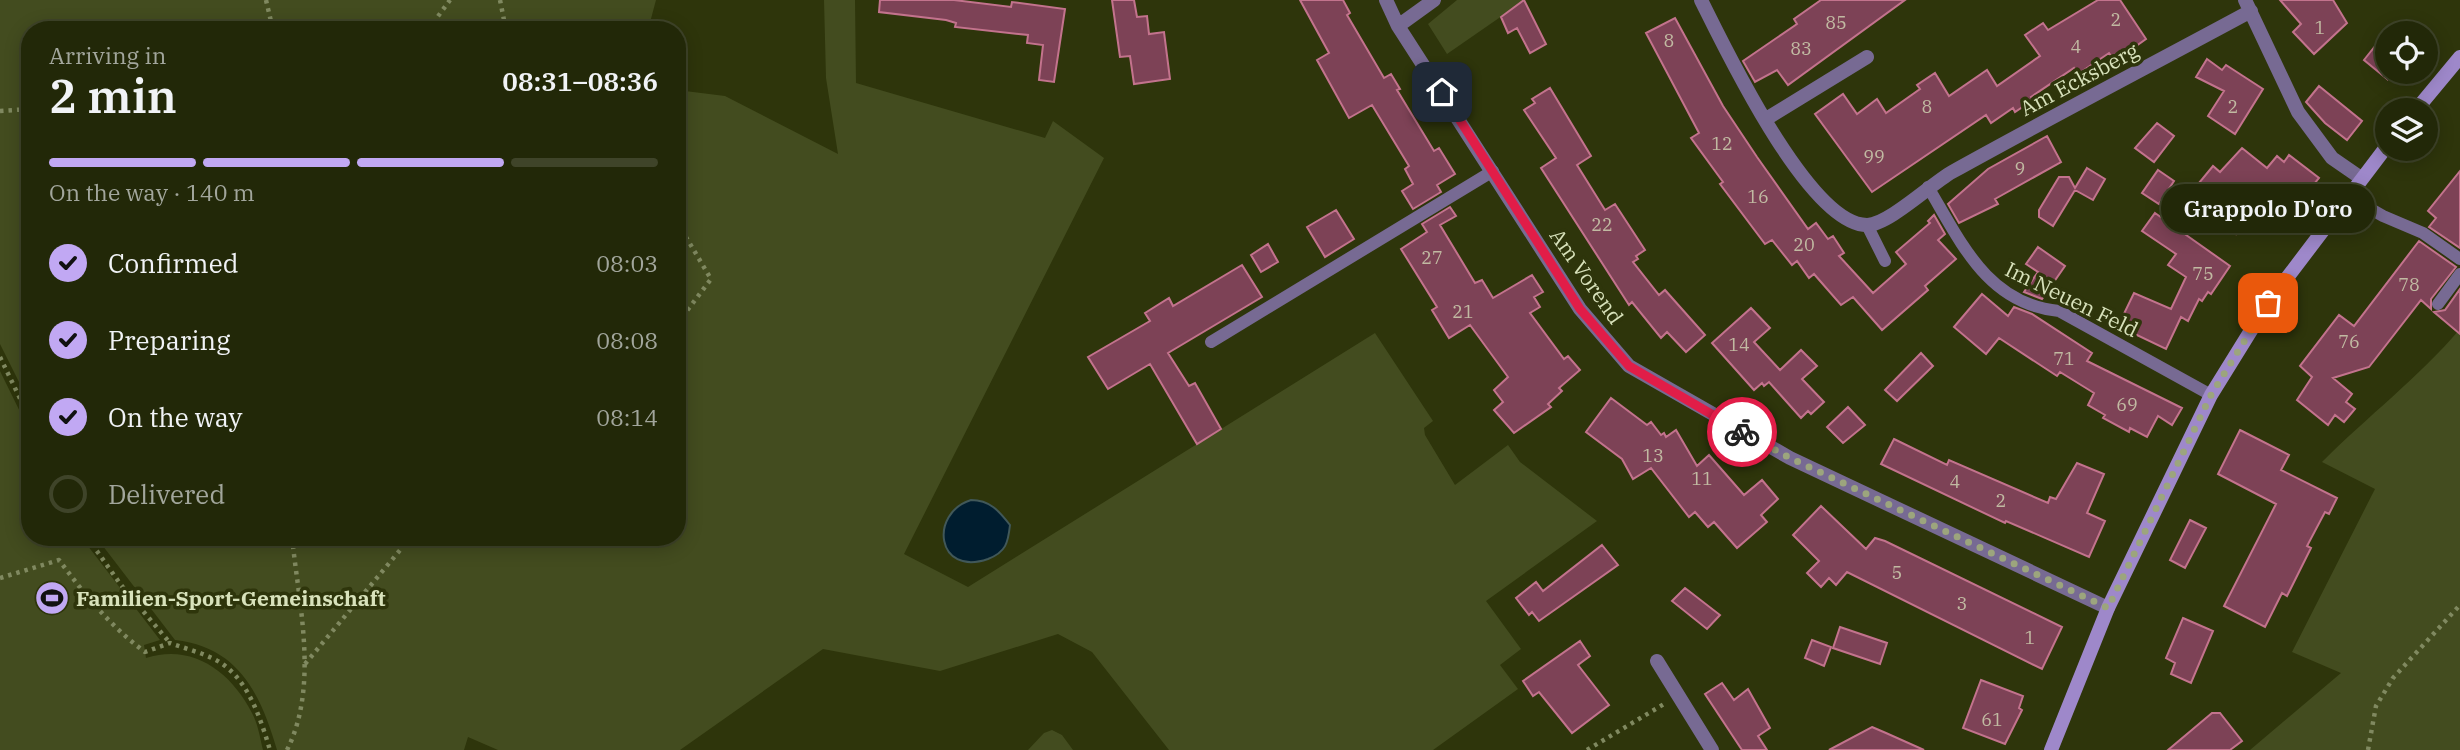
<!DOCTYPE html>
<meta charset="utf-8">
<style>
body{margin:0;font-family:"IBM Plex Serif",serif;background:#2e3416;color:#f1f3f6;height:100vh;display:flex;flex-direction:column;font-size:26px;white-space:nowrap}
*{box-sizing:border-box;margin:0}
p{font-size:23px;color:#a2a69c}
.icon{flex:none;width:38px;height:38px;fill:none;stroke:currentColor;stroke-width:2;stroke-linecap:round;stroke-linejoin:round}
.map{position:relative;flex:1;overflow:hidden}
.details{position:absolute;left:21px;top:21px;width:665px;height:525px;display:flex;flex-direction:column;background:#222808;border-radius:28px;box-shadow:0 4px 18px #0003,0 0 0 2px #3f4429}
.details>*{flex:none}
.fabs{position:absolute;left:2375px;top:21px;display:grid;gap:14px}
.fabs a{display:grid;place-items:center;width:63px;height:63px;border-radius:50%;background:#222808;box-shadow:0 4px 18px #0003,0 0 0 2px #3f4429;font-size:35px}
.pin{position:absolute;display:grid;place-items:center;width:60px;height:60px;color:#fff;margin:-30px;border-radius:14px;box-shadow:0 4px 10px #0006}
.courier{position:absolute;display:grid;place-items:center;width:70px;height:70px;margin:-35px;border:5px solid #e11d48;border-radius:50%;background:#fff;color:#222;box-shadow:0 2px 9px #0007}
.bubble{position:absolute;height:49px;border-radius:24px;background:#222808;box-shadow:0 4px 18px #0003,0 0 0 2px #3f4429;font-size:23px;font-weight:600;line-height:49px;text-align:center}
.head em{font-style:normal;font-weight:600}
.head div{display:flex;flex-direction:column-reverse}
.head{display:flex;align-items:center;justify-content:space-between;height:119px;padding:0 28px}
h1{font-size:46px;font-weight:600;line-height:52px}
.bar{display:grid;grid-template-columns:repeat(4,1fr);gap:10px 7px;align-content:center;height:84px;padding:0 28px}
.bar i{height:9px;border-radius:5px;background:#3f4429}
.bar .selected{background:#c1a8f3}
.bar p{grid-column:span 4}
ol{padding:0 28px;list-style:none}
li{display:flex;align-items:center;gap:21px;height:77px}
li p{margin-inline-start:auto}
li .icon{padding:7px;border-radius:50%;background:#c1a8f3;color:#111;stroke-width:4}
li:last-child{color:#a2a69c}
li i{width:38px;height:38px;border:4px solid #3f4429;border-radius:50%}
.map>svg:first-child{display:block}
</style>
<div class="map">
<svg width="2460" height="750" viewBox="0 0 2460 750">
<rect width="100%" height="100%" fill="#2e350b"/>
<!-- green -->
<path fill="#434c1f" d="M0,0H656L648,30H30V404L0,344Z
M824,0H855L856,83L1045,138L1053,121L1104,158L904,554L968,587L1375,333L1433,421L1424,428L1425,435L1455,485L1508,445L1520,462L1597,521L1486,601L1521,649L1500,665L1518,689L1433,750H1169L1092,652L1058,634L940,671L823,649L680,750H498L468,737L464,750H277C261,695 239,647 175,640L96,537H677V90L725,96L838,154L826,78Z
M1457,0H1525L1447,54L1428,24Z
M2460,329V750H2250L2341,673L2292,652L2375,489L2322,462C2368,416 2418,378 2460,329Z
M0,371L30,432V537H81L160,640L144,645L146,658C193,643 231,672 252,713C258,724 260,738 263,750H0Z
M1052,730L1062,735L1073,750H1028L1044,733Z"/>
<!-- water -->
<path fill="#001d2f" stroke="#415859" stroke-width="2" d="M971,500C990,500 999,511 1010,525C1008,543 1006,552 988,559C936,577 929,513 971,500Z"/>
<!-- building -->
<path fill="#7d4256" stroke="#c3738d" stroke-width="2" d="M880,0H954L1011,7L1012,2L1065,9L1054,82L1039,80L1043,45L1027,43L1028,35L955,27L956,23L946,20L879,12Z
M1112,0H1134L1137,17L1147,16L1149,34L1164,32L1170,79L1134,84L1130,56L1120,57Z
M1300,0H1343L1350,13L1347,15L1384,78L1391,74L1400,89L1397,90L1434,151L1439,148L1455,174L1437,185L1441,192L1413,209L1402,191L1413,184L1405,169L1409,166L1372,105L1349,118L1317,60L1329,53Z
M1524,0L1546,44L1530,53L1517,28L1508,33L1501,17Z
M1821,0H1905L1788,85L1777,70L1755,82L1743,61L1797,24L1794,19Z
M2098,0H2120L2146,39L2115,61L2109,53L2078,74L2074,68L2031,97L2033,100L2015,112L2013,108L1991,123L1986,115L1872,192L1815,114L1843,94L1857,114L1877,99L1886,113L1920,89L1917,85L1935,73L1949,96L1987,70L1997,86L2040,56L2025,35L2043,23L2048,30Z
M2280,0H2333L2347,23L2314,54L2293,32L2301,24Z
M1675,18L1723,106L1757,157L1808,229L1816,223L1828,239L1833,236L1844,253L1839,256L1873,293L1906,264L1896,252L1930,223L1928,221L1934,215L1945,234L1938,240L1956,259L1925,286L1928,290L1882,330L1853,297L1841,305L1814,274L1809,278L1797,261L1792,265L1772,240L1765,244L1720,184L1723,182L1691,138L1699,133L1646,33Z
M2387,31V79L2364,60Z
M2207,59L2222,70L2226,65L2263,89L2235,134L2208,116L2224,91L2196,77Z
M2319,86L2362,121L2347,140L2325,123L2306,102Z
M1550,88L1591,156L1577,165L1605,210L1615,204L1645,250L1636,256L1638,259L1633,262L1659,295L1665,290L1705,335L1686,352L1667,332L1661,338L1632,302L1629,305L1541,168L1556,158L1524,110L1535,103L1532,99Z
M2157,123L2174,136L2154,162L2135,148Z
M2047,136L2061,162L1995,199L1998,204L1959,223L1948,204L1988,169Z
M2242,148L2267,168L2277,156L2284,162L2289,155L2319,178L2302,199L2293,192L2290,196L2275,185L2236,234L2189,195L2213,166L2220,172Z
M2087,168L2105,179L2093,200L2075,190L2053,226L2039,217V210L2059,177H2069L2075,188Z
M2158,170L2174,181L2159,204L2142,193Z
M2460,171V248L2429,227L2436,218L2428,211Z
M1450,207L1456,216L1440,225L1475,283L1482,280L1493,298L1532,275L1543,292L1534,297L1540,307L1530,313L1564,359L1568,356L1580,370L1559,388L1562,391L1548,404L1551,407L1514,433L1494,410L1503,402L1494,390L1508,377L1470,325L1449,338L1432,310L1437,307L1401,249L1427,232L1422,224Z
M1336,210L1354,239L1325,257L1307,227Z
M2155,213L2230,266L2211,294L2208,292L2202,301L2199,299L2188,321L2181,317L2166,349L2118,326L2134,293L2171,309L2186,277L2168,265L2176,254L2142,231Z
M2419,241L2456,267L2431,299V309L2421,300L2369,367L2333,378L2352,394L2346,402L2355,409L2344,422L2335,415L2328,425L2297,400L2312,377L2300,366L2339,315L2354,326Z
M1268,244L1278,262L1261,272L1251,255Z
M2038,247L2065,266L2042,299L2024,292L2038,272L2026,264Z
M1242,265L1262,297L1168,353L1189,386L1195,383L1221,429L1197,444L1150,364L1108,389L1088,357L1150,321L1145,313L1169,298L1173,306Z
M2460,289V334L2434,312L2445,310Z
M1982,294L2008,316L2014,307L2032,314L2092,353L2087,361L2182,408L2172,425L2158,416L2147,437L2130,428L2129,432L2103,418L2105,415L2088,405L2094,393L2060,372L2057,376L1999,338L1986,354L1954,327Z
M1751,308L1770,328L1754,342L1780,370L1801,350L1817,366L1802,379L1824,402L1811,414L1808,411L1801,418L1769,382L1764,386L1762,383L1754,390L1712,343Z
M1921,353L1933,366L1897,401L1885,390Z
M1611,398L1647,425L1651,422L1661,435L1664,433L1666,437L1676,430L1697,466L1709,455L1744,495L1762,480L1778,499L1761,515L1767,522L1737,548L1714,522L1708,527L1695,512L1689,517L1651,468L1633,479L1622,459L1586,432Z
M1848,407L1865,425L1843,443L1827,427Z
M2240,430L2289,455L2281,470L2337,498L2329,514L2325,512L2307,546L2311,548L2287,596L2282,593L2265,627L2224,606L2276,504L2218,474Z
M1894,439L1947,465L1949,460L2048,503L2050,497L2056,499L2077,463L2104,474L2087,513L2105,521L2089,557L2006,521L2005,523L1881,464Z
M1821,506L1866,549L1875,538L1885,541L2062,627L2042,669L1847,572L1836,585L1829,578L1821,587L1807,573L1819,561L1793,535Z
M2190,520L2206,528L2185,568L2170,560Z
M1602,545L1618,565L1539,621L1532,612L1529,615L1516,598L1536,582L1543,591Z
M1685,588L1720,615L1707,629L1672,601Z
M2183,618L2213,631L2191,683L2171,674L2175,663L2166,658Z
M1840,627L1887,643L1880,664L1833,648Z
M1812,640L1831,647L1824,666L1805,658Z
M1580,641L1590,656L1578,665L1609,705L1572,733L1539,692L1533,696L1523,681Z
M1981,680L2023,696L2019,708L2022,710L2005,744L1963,728Z
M1722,683L1734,700L1748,689L1770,728L1758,736L1767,750H1742L1705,694Z
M2212,713H2220L2242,741L2230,750H2168Z
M1872,727L1886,733L1924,750H1829Z"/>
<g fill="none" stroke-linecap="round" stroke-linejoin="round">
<!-- path -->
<path stroke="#808960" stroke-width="4.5" stroke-dasharray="3.5 5" stroke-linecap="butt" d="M266,0L273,30
M500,0L506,30
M428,30L450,0
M0,111L30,109
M677,222L711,279L677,324
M0,357L30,419
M87,537L121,585L170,643
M0,578L59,560C85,595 110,626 145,652L170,643C184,648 199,652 212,658C247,674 260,717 270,750
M305,664L411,537
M287,750C319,686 299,606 292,537
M1587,750L1664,704
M2368,750L2376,706L2393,678L2460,605"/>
<!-- service -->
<path stroke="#776a93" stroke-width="12" d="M1928,187C1961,242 1987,304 2059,311L2211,395
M2348,196L2383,216L2423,233L2460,259
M1867,225L1885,261
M2438,304L2460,274
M1211,342L1493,171"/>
<!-- minor -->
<path stroke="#776a93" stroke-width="14" d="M1386,0L1398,26L1580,309L1629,366L1790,458L2108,608
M1701,0C1725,48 1809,225 1867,225C1888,225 1931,184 1952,172C2051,117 2151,65 2251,11
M2245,0L2298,112L2332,158L2361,178
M1398,26L1434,0
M1766,119L1867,57
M1657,661L1712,750"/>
<!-- secondary -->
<path stroke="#9e88ca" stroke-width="14" d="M2416,110L2460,57
M2051,750L2108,608L2211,395L2268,303L2387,146"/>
</g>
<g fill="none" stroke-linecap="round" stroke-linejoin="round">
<!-- done -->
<path stroke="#9ca57d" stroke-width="7" stroke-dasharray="0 12.6" d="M1742,432L1790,458L2108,608L2211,395L2268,303"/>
<!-- route -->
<path stroke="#e11d48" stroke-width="9" d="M1442,92L1580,309L1629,366L1742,432"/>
</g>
<!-- icons -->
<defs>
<g id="stadium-disc" transform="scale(1.75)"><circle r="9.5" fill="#c1a8f3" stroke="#2e350b"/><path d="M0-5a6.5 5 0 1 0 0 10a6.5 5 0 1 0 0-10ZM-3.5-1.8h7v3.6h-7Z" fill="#111"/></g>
</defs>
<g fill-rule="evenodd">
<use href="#stadium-disc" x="52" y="598"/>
</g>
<g text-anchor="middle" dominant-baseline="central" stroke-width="7" stroke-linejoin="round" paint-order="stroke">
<!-- number labels -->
<g font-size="18" fill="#c1baa2">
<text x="2116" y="19">2</text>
<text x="1836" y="22">85</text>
<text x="2320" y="27">1</text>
<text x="1669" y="40">8</text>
<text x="2076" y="46">4</text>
<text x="1801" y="48">83</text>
<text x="1927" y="106">8</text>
<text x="2233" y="106">2</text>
<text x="1722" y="143">12</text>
<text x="1874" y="156">99</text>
<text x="2020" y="168">9</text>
<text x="1758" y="196">16</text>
<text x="1602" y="224">22</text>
<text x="1804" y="244">20</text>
<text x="1432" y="257">27</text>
<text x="2203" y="273">75</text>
<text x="2409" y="284">78</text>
<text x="1463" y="311">21</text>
<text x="2349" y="341">76</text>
<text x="1739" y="344">14</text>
<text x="2064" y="358">71</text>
<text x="2127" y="404">69</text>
<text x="1653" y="455">13</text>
<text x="1702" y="478">11</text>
<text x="1955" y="481">4</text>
<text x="2001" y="500">2</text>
<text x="1897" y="572">5</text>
<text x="1962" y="603">3</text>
<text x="2030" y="637">1</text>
<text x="1992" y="719">61</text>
</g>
<!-- street labels -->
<g font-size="21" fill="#d8e2bb" stroke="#2e350b">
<text transform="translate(2079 79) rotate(-28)">Am Ecksberg</text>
<text transform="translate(1587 276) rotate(55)">Am Vorend</text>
<text transform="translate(2072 299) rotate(26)">Im Neuen Feld</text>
</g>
<!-- poi labels -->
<g font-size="21" font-weight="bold" fill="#d8e2bb" stroke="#2e350b" text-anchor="start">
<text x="76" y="598">Familien-Sport-Gemeinschaft</text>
</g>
</g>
</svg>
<div class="fabs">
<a><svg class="icon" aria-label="locate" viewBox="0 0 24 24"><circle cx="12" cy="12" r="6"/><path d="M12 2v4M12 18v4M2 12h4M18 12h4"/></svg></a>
<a><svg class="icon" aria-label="layers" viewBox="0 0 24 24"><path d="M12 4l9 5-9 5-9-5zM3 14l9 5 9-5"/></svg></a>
</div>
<div class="pin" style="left:2268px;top:303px;background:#ea580c"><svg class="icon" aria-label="bag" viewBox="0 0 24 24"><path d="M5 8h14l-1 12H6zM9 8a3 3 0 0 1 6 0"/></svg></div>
<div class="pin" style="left:1442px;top:92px;background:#1f2937"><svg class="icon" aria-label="home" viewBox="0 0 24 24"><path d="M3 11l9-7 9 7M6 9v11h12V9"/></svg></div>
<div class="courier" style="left:1742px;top:432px"><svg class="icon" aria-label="bike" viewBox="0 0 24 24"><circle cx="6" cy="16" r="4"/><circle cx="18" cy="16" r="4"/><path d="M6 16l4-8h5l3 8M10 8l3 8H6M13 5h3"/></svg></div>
<div class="bubble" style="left:2161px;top:184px;width:214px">Grappolo D'oro</div>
<section class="details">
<div class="head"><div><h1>2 min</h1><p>Arriving in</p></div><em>08:31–08:36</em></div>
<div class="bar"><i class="selected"></i><i class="selected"></i><i class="selected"></i><i></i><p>On the way · 140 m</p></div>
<ol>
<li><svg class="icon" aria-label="check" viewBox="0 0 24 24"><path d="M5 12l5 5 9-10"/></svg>Confirmed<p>08:03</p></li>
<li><svg class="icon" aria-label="check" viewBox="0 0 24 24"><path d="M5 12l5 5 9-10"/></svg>Preparing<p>08:08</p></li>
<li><svg class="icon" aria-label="check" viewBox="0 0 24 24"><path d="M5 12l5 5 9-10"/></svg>On the way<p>08:14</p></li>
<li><i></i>Delivered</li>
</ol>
</section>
</div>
